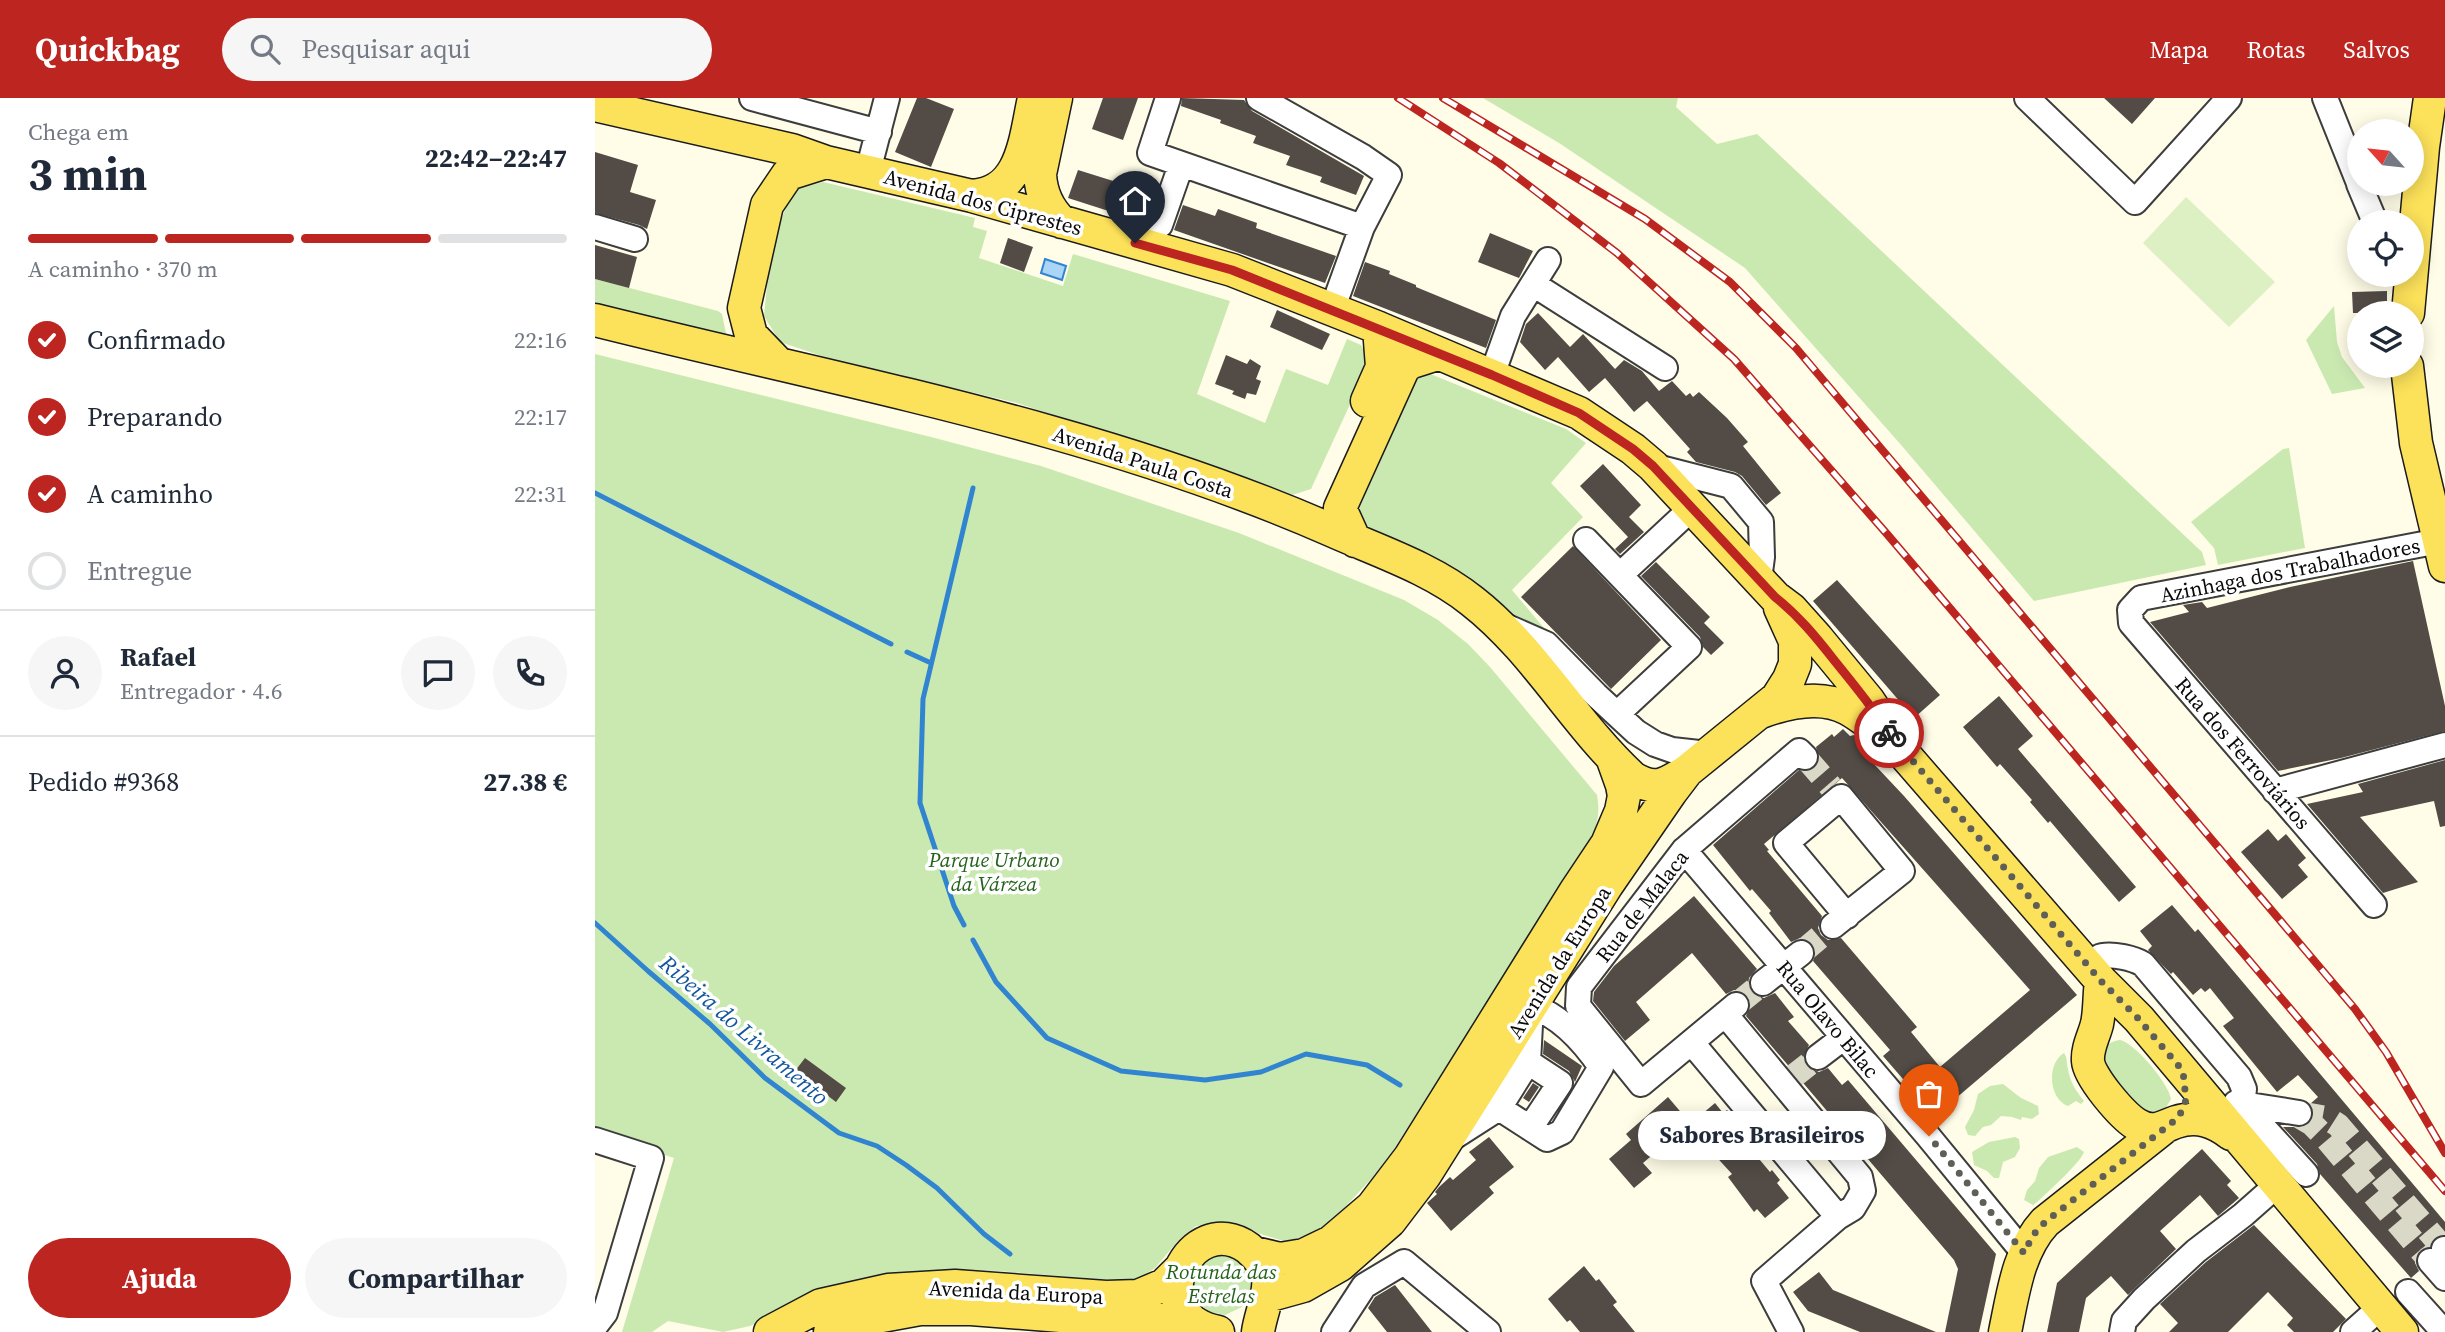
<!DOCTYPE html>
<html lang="pt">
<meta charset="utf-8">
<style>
body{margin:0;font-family:"Source Serif 4",serif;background:#f6f6f7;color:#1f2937;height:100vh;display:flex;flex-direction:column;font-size:26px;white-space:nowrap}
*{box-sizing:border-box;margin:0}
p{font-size:23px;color:#747a83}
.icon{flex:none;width:38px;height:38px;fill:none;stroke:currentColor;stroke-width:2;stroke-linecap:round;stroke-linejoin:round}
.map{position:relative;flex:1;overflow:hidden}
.details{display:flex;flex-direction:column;background:#fff;width:595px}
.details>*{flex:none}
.needle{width:46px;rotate:297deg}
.fabs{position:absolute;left:1752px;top:21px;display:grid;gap:14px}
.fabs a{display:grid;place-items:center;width:77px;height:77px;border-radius:50%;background:#fff;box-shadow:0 4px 18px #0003;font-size:35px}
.pin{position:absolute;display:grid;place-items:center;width:60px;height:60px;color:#fff;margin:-72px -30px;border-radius:50% 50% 50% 0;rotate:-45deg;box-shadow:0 0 7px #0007}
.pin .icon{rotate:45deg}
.courier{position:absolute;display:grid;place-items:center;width:70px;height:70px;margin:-35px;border:5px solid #bc2520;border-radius:50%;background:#fff;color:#222;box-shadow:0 2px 9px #0007}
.bubble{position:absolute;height:49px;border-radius:24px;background:#fff;box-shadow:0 4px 18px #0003;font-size:23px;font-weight:700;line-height:49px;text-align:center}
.overview em{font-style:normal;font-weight:700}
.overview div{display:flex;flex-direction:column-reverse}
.overview{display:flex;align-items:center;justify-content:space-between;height:119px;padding:0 28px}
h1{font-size:46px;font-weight:700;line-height:52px}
.bar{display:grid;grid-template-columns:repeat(4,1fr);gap:10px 7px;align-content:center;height:84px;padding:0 28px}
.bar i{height:9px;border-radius:5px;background:#e0e1e3}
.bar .selected{background:#bc2520}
.bar p{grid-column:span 4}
.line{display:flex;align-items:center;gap:18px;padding:0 28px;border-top:2px solid #e0e1e3}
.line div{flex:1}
.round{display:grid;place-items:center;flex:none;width:74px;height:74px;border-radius:37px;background:#f6f6f7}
ol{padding:0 28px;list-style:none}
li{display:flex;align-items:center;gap:21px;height:77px}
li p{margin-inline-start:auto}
li .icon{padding:7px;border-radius:50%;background:#bc2520;color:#fff;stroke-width:4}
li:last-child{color:#747a83}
li i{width:38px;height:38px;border:4px solid #e0e1e3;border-radius:50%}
.action{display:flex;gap:14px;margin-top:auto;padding:14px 28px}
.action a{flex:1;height:80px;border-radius:42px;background:#bc2520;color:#fff;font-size:28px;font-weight:700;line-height:80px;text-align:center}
.action a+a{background:#f6f6f7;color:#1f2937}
header{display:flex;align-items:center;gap:42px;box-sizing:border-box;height:98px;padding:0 35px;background:#bc2520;color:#fff}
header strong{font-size:33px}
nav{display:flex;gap:38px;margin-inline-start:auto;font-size:24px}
.search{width:490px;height:63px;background:#f6f6f7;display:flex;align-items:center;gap:18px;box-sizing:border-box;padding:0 24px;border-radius:38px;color:#747a83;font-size:26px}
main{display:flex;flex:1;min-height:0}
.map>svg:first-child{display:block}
</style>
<header>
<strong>Quickbag</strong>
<div class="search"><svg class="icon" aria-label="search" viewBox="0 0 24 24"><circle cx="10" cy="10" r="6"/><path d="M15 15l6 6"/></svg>Pesquisar aqui</div>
<nav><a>Mapa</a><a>Rotas</a><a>Salvos</a></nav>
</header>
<main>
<section class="details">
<div class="overview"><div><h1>3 min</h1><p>Chega em</p></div><em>22:42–22:47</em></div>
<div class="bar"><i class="selected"></i><i class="selected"></i><i class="selected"></i><i></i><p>A caminho · 370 m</p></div>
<ol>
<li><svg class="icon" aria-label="check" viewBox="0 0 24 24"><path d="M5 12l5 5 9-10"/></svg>Confirmado<p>22:16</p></li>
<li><svg class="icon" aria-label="check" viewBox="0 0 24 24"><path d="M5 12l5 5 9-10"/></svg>Preparando<p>22:17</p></li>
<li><svg class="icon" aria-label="check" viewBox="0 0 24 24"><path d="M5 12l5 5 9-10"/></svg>A caminho<p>22:31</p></li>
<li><i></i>Entregue</li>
</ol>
<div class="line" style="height:126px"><a class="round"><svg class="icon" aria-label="person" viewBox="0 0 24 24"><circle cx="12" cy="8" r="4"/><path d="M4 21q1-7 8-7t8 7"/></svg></a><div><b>Rafael</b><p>Entregador · 4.6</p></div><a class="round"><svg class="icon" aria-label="chat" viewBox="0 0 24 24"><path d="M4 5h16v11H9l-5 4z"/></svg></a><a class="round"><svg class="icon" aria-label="phone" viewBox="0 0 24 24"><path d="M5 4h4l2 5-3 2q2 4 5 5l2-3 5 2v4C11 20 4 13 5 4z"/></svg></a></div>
<div class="line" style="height:91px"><div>Pedido #9368</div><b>27.38 €</b></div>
<div class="action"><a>Ajuda</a><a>Compartilhar</a></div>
</section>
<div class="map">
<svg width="1850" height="1234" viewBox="0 0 1850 1234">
<rect width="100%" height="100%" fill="#fffce7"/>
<!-- green -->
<path fill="#cae9b1" d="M888,0H1083L1081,9L1122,46L1162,36L1607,454L1611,467L1439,503L1307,348L1150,170L964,45Z
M228,84L380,120L378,129L392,133L384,160L468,188L478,156L635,203L602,296L670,325L691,271L733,287L752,241L766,247L775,263L716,391L697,397L422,305L233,260L185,244L169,218L176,147L198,92Z
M0,181L123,213L127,216L132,240L0,212Z
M1739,208L1742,244L1747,259L1770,290L1737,296L1711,242Z
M0,256L336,339L446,368L644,435L809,502L843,522L873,546L895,569L1002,697C1005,714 1003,725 996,740L799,1051L777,1080L750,1109L722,1133L692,1144L630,1125L601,1128L582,1144L560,1170L539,1184L403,1173L352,1172L304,1175L267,1182L202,1206L155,1228L128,1234L73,1223L57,1234H27L79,1060L0,1034Z
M828,273L971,331L991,345L956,385L988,419L917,492L949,530L909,518L883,485L793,446L761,428L755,407L810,282Z
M1694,350L1710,450L1623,467L1619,450L1596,424L1688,351Z
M1525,942C1540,945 1574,986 1576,1001L1569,1013L1557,1017C1540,1008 1480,949 1525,942Z
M1469,955C1473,961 1471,964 1473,971C1475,984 1481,993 1489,1003L1486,1006L1481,1003L1473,1008C1454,1001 1451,966 1469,955Z
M1408,986L1426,1000L1443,1008L1444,1016L1437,1021L1427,1019L1426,1022L1417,1019L1406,1018L1396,1027L1388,1029L1380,1038L1373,1037L1370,1029L1379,1012L1383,996L1395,988Z
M1420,1039L1424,1041L1425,1050L1420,1059L1408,1064L1404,1080H1399L1392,1073L1379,1067L1377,1054L1394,1044Z
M1482,1049L1489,1054C1486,1064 1451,1096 1442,1104L1438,1107L1429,1102L1432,1092L1440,1083L1444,1070L1453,1059Z
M619,1155L640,1157L655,1173L657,1192L647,1209L630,1217L610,1213L597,1198L596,1177Z"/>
<!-- pitch -->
<path fill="#ddf0c3" d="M1591,99L1680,184L1634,229L1548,145Z"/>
<!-- water -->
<path fill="#abd5f7" stroke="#3184d0" stroke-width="2" d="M450,161L471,168L467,182L446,175Z"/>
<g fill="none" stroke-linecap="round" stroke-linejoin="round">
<!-- stream -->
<path stroke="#3184d0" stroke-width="5" d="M0,395L296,546
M312,554L336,565
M0,825L53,873L115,926L170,980L244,1035L282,1048L311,1067L342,1090L389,1136L415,1156
M369,827L359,808L325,705L328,601L378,390
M378,842L401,884L452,940L526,973L610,982L666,974L711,956L772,967L805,987"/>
</g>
<!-- building -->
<path fill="#534c46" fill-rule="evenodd" d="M322,0H331L359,11L336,69L300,54Z
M508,0H543L528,42L497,31Z
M587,0L649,2L657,13L769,78L761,97L725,84L727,79L691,67L695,58L658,45L661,38L625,25L626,22L586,8Z
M1509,0H1560L1537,26Z
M0,54L43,67L35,94L61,102L52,131L44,127L0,115Z
M483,72L560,96L551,125L473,100Z
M588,107L620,118L623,111L662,125L661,130L741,158L730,185L579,132Z
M895,135L938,153L924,180L883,164Z
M413,140L438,149L429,174L405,165Z
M0,147L42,159L34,190L0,181Z
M770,164L795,173L794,176L821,187V189L901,222L891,250L758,198Z
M1792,193V215H1758L1757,194Z
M682,212L735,236L727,252L675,229Z
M943,215L975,249L988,236L1020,271L1029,262L1047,273L1064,293L1077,283L1091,298L1095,295L1098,299L1104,294L1132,320L1153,344L1148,348L1186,395L1171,407L1147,378L1140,374L1101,364L1092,354L1095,351L1052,303L1039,314L1010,280L994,294L963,259L950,272L925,244L931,226Z
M631,257L652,266L655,261L666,268L661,281L666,283L661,297L652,295L650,301L637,296L639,293L620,286Z
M1008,366L1046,407L1034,419L1049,434L1025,456L1020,451L1033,439L985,388Z
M978,448L1066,542L1016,591L926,499Z
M1818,463L1850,608V633L1746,660L1683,673L1555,524L1594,514L1588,507L1607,504L1612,510L1695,489Z
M1061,464L1115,519L1109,525L1129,545L1116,557L1108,549L1105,539L1046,478Z
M1242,482L1345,597L1319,620L1218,503Z
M1404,598L1438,638L1423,651L1541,789L1524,804L1455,723L1453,725L1435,704L1437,702L1405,666L1402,669L1368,629Z
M1248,631L1255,638L1259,637L1280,662L1277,664L1309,698L1482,897L1340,1018L1288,958L1295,952L1218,863L1221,854L1217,845L1205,840L1196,844L1174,815L1176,813L1157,791L1155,793L1118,747L1204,672L1213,673L1220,670L1224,662L1221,649L1237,636L1239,639ZM1247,680L1435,892L1345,969L1316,934L1322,929L1246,840L1233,842L1226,837L1223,830L1227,818L1172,753L1174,752L1169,746Z
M1850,662V728L1845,729L1839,703L1765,719L1823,784L1788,795L1712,706L1768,694L1763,686Z
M1673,731L1683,743L1691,736L1711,760L1703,767L1713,779L1687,801L1646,754Z
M1099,798L1162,871L1154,880L1153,888L1157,895L1169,900L1180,895L1199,919L1193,923L1214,947L1208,960L1212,968L1224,974L1233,970L1247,987L1253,982L1401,1156L1384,1234H1350L1363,1171L1359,1162L1151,918L1156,905L1152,897L1139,892L1131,896L1097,855L1041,904L1055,922L1030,943L998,903L999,894L1019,868Z
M1577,807L1600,834L1603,831L1850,1124V1137L1839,1140L1835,1148L1826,1151L1821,1158L1820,1165L1824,1173L1816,1180L1725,1076L1722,1066L1688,1029H1709L1715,1025L1719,1017L1715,1006L1723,999L1703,977L1682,994L1628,928L1639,920L1615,890L1610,894L1606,890L1598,897L1578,874L1576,876L1553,852L1557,848L1545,833Z
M949,942L987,968L980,984L974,973L948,956Z
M210,960L251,990L241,1004L200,973Z
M938,985L944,989L934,1004L928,1000Z
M1073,999L1095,1025L1048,1065L1057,1075L1039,1090L1014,1061L1036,1042L1031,1036Z
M1120,1005L1128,1015L1132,1012L1144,1026L1143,1028L1158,1046L1154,1049L1175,1074L1177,1072L1185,1082L1182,1085L1194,1100L1170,1120L1162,1111L1159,1114L1133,1079L1137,1076L1093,1028Z
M894,1039L919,1069L894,1089L899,1095L856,1133L832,1105L842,1096L840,1094L844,1089L855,1079L858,1082L881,1062L874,1054Z
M1607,1051L1636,1083L1632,1087L1644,1100L1623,1118L1605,1097L1565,1133L1581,1151L1533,1197L1516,1178L1491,1200L1484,1234H1452L1462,1185Z
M1659,1127L1751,1221L1738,1234H1699L1692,1227L1698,1220L1673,1194L1633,1234H1574L1583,1225L1565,1206L1611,1164Z
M989,1168L1001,1183L1004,1181L1022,1204L1018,1207L1040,1234H985L975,1222L972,1224L953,1201Z
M1224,1174L1238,1192L1341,1234H1265L1213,1213L1198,1194Z
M800,1187L837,1234H792L773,1210L780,1199Z"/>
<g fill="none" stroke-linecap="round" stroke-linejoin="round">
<!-- minor-tunnel -->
<path stroke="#dad8c6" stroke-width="24" stroke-dasharray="24 12" stroke-linecap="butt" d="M1210,659L1236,689
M1206,855L1238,828
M1141,907L1168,885
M1195,981L1223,959
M1704,1015L1732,1020L1743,1027L1849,1151
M1705,1019L1717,1026L1730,1039L1835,1163"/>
<!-- minor casing -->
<g stroke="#3d3d3d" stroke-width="28">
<path id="minor" d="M157,0L284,34
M573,0L555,55L767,129
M664,0L768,59L794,77L767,129L737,212
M1432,0L1540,104L1634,0
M1730,0L1764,85
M273,73L292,0
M1764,86L1780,124
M565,127L586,67
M0,129L40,141
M938,186L1070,270
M897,277L918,218L953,162
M1058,368L1136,388L1166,424L1167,459L1164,482
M991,442L1094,549L1022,616
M1025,477L1097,410
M910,528L951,546L1001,597L1041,634L1060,646L1077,652L1113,656
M1680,693L1850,647
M1089,752L1333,1038L1429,1155
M1779,807L1536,525L1535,512L1546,500L1844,443
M1238,828L1307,773L1246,699L1191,745L1252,818
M1493,868C1497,865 1501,859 1507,858C1519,856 1538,860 1548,866L1644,979L1649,991L1647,1006
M1168,885L1206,855
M1141,907L1046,986L983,908L984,889L1089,752L1204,653L1210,659
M1097,945L1243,1119L1258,1110L1268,1093L1265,1079L1130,916
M1223,959L1248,940
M933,964L965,985L935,1030
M1641,1005L1704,1015
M1647,1006L1711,1076
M0,1042L56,1060L10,1215L0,1228
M851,1044L904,1010L952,1041L967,1034L1006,969C989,944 966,918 936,908L933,964L904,1010
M1849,1151L1850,1152
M1835,1163L1850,1180
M1813,1194L1849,1234
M739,1234L769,1188L809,1164L893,1234
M1196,1234L1169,1183L1243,1119
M1527,1234L1529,1223L1549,1201L1601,1153L1648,1117L1682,1087
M1758,1234L1786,1209"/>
</g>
<!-- major casing -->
<g stroke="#1b1b1b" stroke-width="35">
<path id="major" d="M461,0L445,76C446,96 453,111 467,124
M0,7L197,52L231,64L377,98L637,172L784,230L984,315L1038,351L1058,368L1180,499L1196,511L1222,540L1273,602L1309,656L1506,883L1544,921L1807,1234
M377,98C428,95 430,40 439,0
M1813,215L1828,49L1835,0
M0,222C247,284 501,329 736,432C783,453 836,470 877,503C940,552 979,626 1038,680C1061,694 1071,686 1092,673
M181,263L156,237L149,210L172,107L193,76L231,64
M1812,268L1821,345L1850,468
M772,303L787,269L784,230
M760,443L745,410L809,269L817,264L842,256
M1166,614C1193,604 1226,596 1253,611C1264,617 1275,626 1285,633
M1506,883C1504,897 1505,912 1502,926C1499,938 1492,950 1493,963C1494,979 1527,1017 1541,1026C1547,1030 1554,1032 1561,1031C1568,1030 1575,1026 1581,1024C1602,1017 1619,1023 1636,1036
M660,1155L685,1161L709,1157L736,1144L777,1109L815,1059L980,794L1012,746L1026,713L1029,698L1027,687L1017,659
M672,1198L708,1188L745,1167L795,1123L830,1077L1012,787L1076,694L1092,673L1182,600L1194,581L1200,566V543L1185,510
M175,1234L226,1207L293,1192L360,1188L511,1199L543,1198L569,1187L584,1172
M235,1234L276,1220L325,1211H376L529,1223L595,1221
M623,1234C542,1218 595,1109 653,1150C663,1158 671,1168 673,1181C675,1196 665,1218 663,1234
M1410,1234C1418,1196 1423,1153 1450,1124L1571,1028"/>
</g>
<!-- minor -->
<use href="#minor" stroke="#fff" stroke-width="24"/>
<!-- major -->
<use href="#major" stroke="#fce15a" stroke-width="32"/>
<!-- rail casing -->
<g stroke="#bc2520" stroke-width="8">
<path id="rail" d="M803,0L904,65L1022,155L1139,261L1292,436L1850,1093
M848,0L1050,121L1135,184L1201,250L1760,911L1791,954L1850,1055"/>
</g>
<!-- rail -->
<use href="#rail" stroke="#fff" stroke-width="5" stroke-dasharray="16" stroke-linecap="butt"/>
</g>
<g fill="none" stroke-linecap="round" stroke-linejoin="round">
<!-- done -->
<path stroke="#605f57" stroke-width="7" stroke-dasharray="0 12.6" d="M1294,635L1506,883L1542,919L1588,973L1591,1002L1584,1019L1450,1124L1438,1137L1429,1155L1334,1038"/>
<!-- route -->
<path stroke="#bc2520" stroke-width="9" d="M540,145L637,172L897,277L984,315L1038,351L1058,368L1180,499C1203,517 1221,539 1239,562C1259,587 1277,608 1294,635"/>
</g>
<g text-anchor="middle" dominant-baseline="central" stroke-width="7" stroke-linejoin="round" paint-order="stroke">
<!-- street labels -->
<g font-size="21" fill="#0a0a0a" stroke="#fff">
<text transform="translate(388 104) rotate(15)">Avenida dos Ciprestes</text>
<text transform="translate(548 364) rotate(18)">Avenida Paula Costa</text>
<text transform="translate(1695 472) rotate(-11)">Azinhaga dos Trabalhadores</text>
<text transform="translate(1648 655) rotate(49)">Rua dos Ferroviários</text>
<text transform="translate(1047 808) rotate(-52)">Rua de Malaca</text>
<text transform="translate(964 864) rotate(-58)">Avenida da Europa</text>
<text transform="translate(1233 921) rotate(50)">Rua Olavo Bilac</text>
<text transform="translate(421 1194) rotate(3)">Avenida da Europa</text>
</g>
<!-- park labels -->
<g font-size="21" font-style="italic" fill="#24621a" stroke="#fff">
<text x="399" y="761">Parque Urbano<tspan x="399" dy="24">da Várzea</tspan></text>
<text x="626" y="1173">Rotunda das<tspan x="626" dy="24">Estrelas</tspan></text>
</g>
<!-- water labels -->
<g font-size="23" font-style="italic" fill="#12569d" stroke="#fff">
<text transform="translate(149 932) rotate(41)">Ribeira do Livramento</text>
</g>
</g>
</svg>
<div class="fabs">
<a><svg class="needle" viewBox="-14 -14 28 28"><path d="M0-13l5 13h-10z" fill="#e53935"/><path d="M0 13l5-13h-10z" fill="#747a83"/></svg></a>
<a><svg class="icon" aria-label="locate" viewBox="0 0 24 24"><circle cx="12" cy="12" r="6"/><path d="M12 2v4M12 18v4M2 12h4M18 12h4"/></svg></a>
<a><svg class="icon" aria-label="layers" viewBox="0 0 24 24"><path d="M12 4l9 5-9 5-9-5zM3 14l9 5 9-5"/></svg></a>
</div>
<div class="pin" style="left:1334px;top:1038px;background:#ea580c"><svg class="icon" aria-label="bag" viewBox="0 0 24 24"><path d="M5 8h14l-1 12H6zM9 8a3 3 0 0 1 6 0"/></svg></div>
<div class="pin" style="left:540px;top:145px;background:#1f2937"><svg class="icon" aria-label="home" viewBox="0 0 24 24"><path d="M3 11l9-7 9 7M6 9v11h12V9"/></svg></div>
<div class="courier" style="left:1294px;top:635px"><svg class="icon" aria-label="bike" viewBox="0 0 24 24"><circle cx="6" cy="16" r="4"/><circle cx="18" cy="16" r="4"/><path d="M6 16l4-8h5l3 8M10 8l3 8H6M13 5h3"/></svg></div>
<div class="bubble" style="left:1043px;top:1013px;width:248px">Sabores Brasileiros</div>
</div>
</main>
